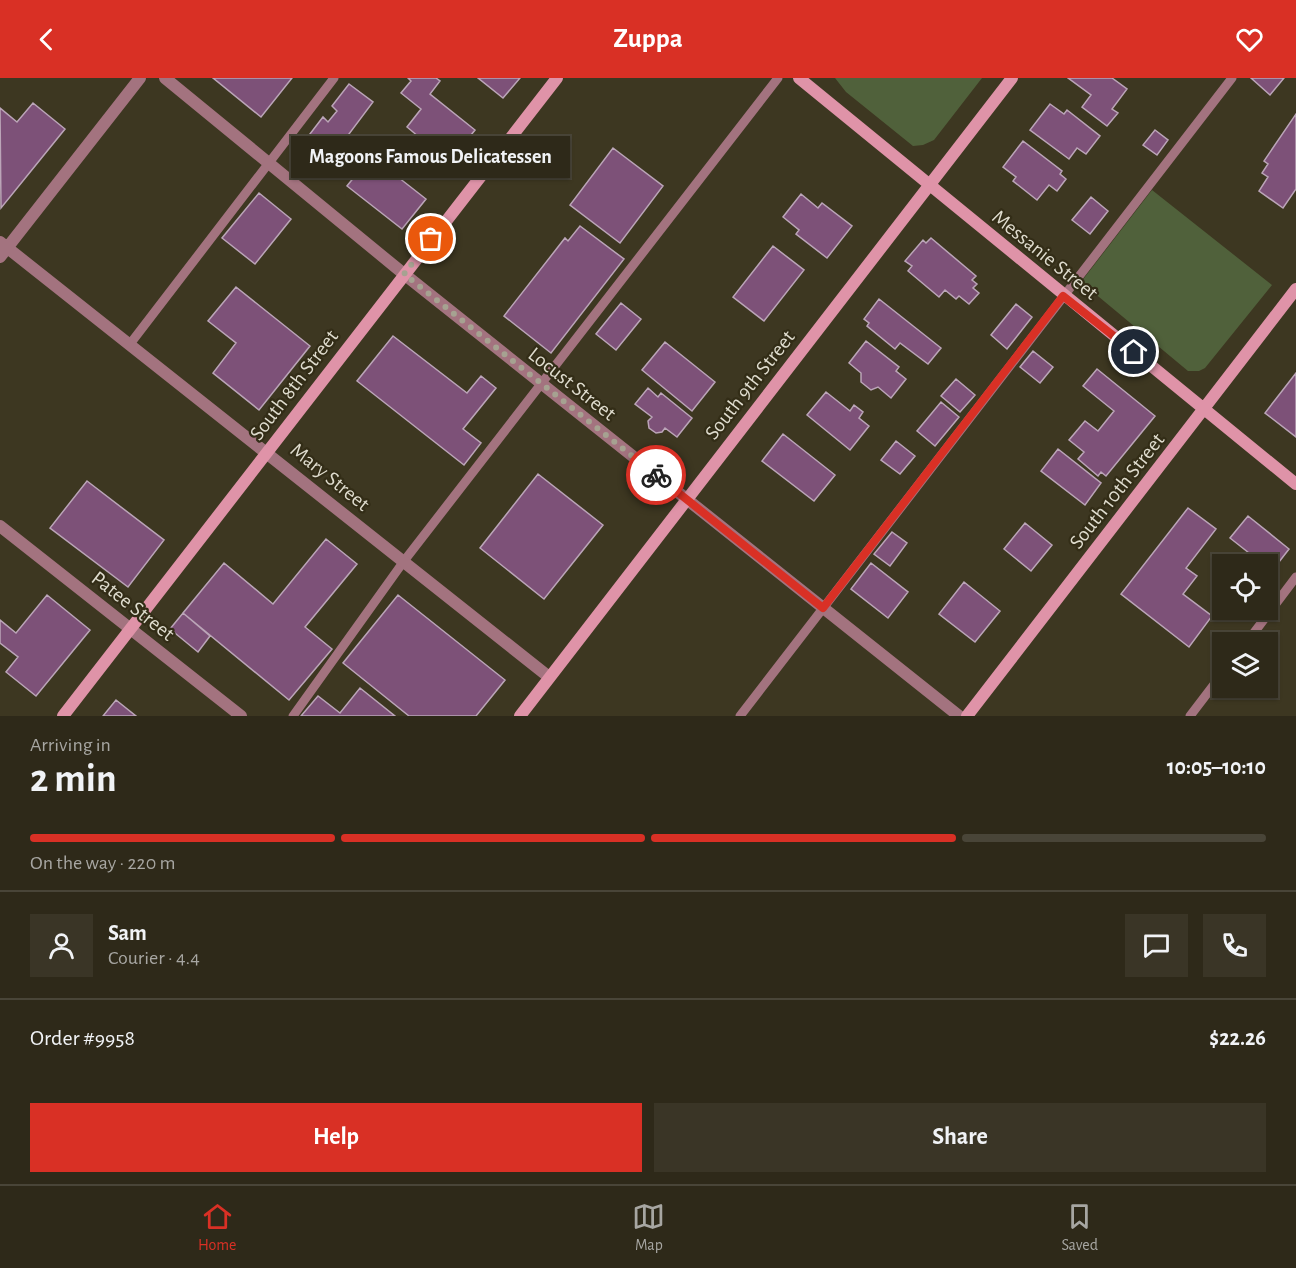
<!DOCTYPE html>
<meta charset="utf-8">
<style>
body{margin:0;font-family:"Alegreya Sans",sans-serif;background:#3a3526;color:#f1f3f6;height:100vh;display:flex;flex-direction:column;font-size:22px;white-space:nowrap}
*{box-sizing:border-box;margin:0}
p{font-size:20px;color:#a7a6a2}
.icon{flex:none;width:33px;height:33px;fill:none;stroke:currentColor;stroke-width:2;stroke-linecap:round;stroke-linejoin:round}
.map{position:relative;height:638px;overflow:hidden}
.drawer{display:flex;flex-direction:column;background:#2e2919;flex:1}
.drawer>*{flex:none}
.tools{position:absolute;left:1212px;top:476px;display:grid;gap:12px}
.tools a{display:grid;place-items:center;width:66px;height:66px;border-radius:0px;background:#2e2919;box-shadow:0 2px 4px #0004,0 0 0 2px #494538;font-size:30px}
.pin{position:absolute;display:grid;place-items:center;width:51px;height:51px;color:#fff;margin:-26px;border:3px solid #fff;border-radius:50%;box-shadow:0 2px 6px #0007}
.courier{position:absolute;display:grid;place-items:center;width:60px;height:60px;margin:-30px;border:4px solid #d93025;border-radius:50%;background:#fff;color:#222;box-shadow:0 2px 8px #0007}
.bubble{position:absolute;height:42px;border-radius:0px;background:#2e2919;box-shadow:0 2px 4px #0004,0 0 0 2px #494538;font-size:20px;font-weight:700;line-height:42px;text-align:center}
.headline em{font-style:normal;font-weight:700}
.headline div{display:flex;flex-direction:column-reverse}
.headline{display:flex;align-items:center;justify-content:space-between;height:102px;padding:0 30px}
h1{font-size:39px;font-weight:700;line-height:45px}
.bar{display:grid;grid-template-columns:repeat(4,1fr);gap:9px 6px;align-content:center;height:72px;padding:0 30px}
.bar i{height:8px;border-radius:4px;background:#494538}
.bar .active{background:#d93025}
.bar p{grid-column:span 4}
.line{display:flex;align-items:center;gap:15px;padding:0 30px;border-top:2px solid #494538}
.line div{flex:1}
.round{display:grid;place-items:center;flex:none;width:63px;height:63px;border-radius:0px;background:#3a3526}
.primary-button{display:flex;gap:12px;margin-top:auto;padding:12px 30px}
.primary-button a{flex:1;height:69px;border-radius:0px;background:#d93025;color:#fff;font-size:24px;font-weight:700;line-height:69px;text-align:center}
.primary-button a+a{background:#3a3526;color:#f1f3f6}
header{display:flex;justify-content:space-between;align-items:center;height:78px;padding:0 30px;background:#d93025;color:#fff;font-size:27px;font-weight:700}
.tab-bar{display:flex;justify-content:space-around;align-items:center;height:84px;border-top:2px solid #494538;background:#2e2919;font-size:16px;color:#a7a6a2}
.tab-bar a{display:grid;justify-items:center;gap:3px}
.tab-bar .active{color:#d93025}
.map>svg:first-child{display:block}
</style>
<header><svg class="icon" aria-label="back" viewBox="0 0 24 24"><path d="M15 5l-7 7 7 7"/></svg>Zuppa<svg class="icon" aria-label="heart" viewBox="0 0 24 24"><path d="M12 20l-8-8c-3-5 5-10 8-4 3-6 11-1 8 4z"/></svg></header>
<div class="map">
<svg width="1296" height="638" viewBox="0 0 1296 638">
<rect width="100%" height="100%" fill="#3d3721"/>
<!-- green -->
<path fill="#50613b" d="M835,0H982L934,62L923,67L913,68L846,14Z
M1152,112L1272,207L1205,290L1199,293H1188L1081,204Z"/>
<!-- building -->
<path fill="#7d5178" stroke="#bba5b8" stroke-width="1.5" d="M213,0H292L261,39Z
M408,0H436L440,3L430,16L475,52L449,84L407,49L421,31L401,15L411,3Z
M478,0H520L503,20Z
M1068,0H1112L1127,11L1112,31L1118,35L1107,48L1082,29L1091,17Z
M1251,0H1284L1270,17Z
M349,6L373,24L328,84L303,65L323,39L328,44L337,33L332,28Z
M33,25L65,51L1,130L0,30L17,44Z
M1050,26L1064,36L1067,32L1100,58L1086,76L1077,70L1069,81L1030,52Z
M1296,36V111L1283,130L1259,113L1268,99L1262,95L1268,86L1264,83Z
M1155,52L1168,62L1157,77L1143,67Z
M1023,63L1062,93L1060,96L1066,101L1057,113L1049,107L1037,122L1013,103L1016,99L1003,89Z
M613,70L663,108L620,165L570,127Z
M371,78L426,121L402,151L347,108Z
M259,115L291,141L255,186L222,160Z
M801,116L818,130L822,125L852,148L827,180L796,156L799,152L783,139Z
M1091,119L1108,133L1090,156L1072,142Z
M580,148L624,181L551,275L504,238L565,160L568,163Z
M931,160L976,198L972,202L977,206L973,210L979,215L969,226L959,218L956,221L945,212L939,219L908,193L912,188L905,183L923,162L926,165Z
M773,168L804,192L764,243L733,219Z
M236,209L310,268L259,332L213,295L236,265L208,243Z
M879,221L941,270L928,286L900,265L895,271L867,248L869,245L864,241Z
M621,225L641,241L616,272L596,256Z
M1016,226L1032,239L1007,271L991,257Z
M393,258L467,315L481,298L496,310L463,351L481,365L464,387L357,303Z
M866,263L899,289L896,293L906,301L891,320L878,309L871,312L861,304V295L849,285Z
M665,264L715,304L692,333L642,292Z
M1033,273L1053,289L1040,305L1020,289Z
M1097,291L1155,338L1106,398L1101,394L1098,398L1078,381L1084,374L1069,362L1085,343L1098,353L1114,333L1083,308Z
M1296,295V359L1265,335Z
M956,301L975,317L960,334L941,318Z
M648,310L658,319L661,315L692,340L677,359L665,350L662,354L656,355L649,350L648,343L652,339L635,326Z
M826,314L850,333L854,327L863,334L859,340L869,348L850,372L807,337Z
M941,324L959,339L935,368L917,353Z
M783,356L835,397L814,423L762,383Z
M896,363L915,378L900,396L881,382Z
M1058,371L1101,405L1085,427L1041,393Z
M538,396L603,447L544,521L480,470Z
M87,403L164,462L128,509L50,450Z
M1188,430L1216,451L1186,490L1197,498L1183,516L1212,538L1189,569L1121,516Z
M1248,438L1289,471L1272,493L1268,490V486H1263L1230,460Z
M1025,445L1052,467L1031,493L1004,471Z
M892,454L907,465L890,488L874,476Z
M326,461L357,486L305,549L332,571L289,622L183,535L224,485L273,526Z
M871,485L908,514L888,540L851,511Z
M964,504L1000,533L975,564L939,536Z
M47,517L90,552L36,618L6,594L18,579L0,565V542L16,555Z
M398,517L505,602L476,638H409L343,585Z
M183,535L210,558L198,574L170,551Z
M360,610L395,638H301L318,618L340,635Z
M116,622L136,638H103Z"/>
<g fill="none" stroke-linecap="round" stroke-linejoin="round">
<!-- lane -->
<path stroke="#a3737f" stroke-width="9" d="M130,266L334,0
M1247,564L1296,499
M293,638L404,483L778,0
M740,638L1232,0
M1190,638L1222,596"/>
<!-- street -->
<path stroke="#a3737f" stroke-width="12" d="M165,0L404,196L959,638
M0,164L549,599
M0,179L140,0
M0,448L241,638"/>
<!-- secondary -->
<path stroke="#df93a8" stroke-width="12" d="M799,0L1296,406
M63,638L557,0
M520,638L1012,0
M967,638L1296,211"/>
</g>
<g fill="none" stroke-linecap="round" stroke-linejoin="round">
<!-- done -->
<path stroke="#a6a291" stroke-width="6" stroke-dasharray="0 10.8" d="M431,161L404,196L656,397"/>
<!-- route -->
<path stroke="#d93025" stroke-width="8" d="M656,397L823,530L1063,218L1134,274"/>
</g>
<g text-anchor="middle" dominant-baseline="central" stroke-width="4.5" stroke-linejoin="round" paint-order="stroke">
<!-- street labels -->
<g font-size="21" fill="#dfdcce" stroke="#332d17">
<text transform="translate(1045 177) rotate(39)">Messanie Street</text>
<text transform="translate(572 306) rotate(38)">Locust Street</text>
<text transform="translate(294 307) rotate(-53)">South 8th Street</text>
<text transform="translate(750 307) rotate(-52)">South 9th Street</text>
<text transform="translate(330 399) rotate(39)">Mary Street</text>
<text transform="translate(1117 413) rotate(-52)">South 10th Street</text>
<text transform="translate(133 528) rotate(38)">Patee Street</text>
</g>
</g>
</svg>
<div class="tools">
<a><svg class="icon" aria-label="locate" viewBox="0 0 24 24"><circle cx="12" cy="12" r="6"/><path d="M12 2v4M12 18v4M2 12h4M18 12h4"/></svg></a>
<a><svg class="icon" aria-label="layers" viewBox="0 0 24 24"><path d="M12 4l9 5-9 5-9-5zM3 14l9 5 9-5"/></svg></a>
</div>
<div class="pin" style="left:431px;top:161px;background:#ea580c"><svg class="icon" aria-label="bag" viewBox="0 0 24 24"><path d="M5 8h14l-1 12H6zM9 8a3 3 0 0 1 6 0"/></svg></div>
<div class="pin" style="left:1134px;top:274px;background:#1f2937"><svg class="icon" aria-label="home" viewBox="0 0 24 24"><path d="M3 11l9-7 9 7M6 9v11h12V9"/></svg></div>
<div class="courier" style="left:656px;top:397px"><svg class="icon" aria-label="bike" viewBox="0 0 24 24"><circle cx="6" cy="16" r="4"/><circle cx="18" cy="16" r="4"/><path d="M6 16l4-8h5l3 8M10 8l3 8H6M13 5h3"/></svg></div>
<div class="bubble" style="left:291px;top:58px;width:279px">Magoons Famous Delicatessen</div>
</div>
<section class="drawer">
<div class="headline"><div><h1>2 min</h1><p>Arriving in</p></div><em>10:05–10:10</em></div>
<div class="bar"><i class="active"></i><i class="active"></i><i class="active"></i><i></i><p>On the way · 220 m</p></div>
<div class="line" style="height:108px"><a class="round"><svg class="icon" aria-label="person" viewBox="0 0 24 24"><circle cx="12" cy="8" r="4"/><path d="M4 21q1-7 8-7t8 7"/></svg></a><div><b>Sam</b><p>Courier · 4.4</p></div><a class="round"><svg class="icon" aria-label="chat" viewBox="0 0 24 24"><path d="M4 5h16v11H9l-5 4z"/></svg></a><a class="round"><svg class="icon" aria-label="phone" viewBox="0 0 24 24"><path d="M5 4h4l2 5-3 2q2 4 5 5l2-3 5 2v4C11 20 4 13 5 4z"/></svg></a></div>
<div class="line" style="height:78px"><div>Order #9958</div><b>$22.26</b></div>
<div class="primary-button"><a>Help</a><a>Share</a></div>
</section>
<nav class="tab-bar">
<a class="active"><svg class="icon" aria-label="home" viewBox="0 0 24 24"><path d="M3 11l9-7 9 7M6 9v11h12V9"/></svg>Home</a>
<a><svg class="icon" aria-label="map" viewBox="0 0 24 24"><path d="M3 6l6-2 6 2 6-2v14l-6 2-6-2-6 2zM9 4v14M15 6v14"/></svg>Map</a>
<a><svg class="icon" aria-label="saved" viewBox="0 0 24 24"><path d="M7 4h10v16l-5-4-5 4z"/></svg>Saved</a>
</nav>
